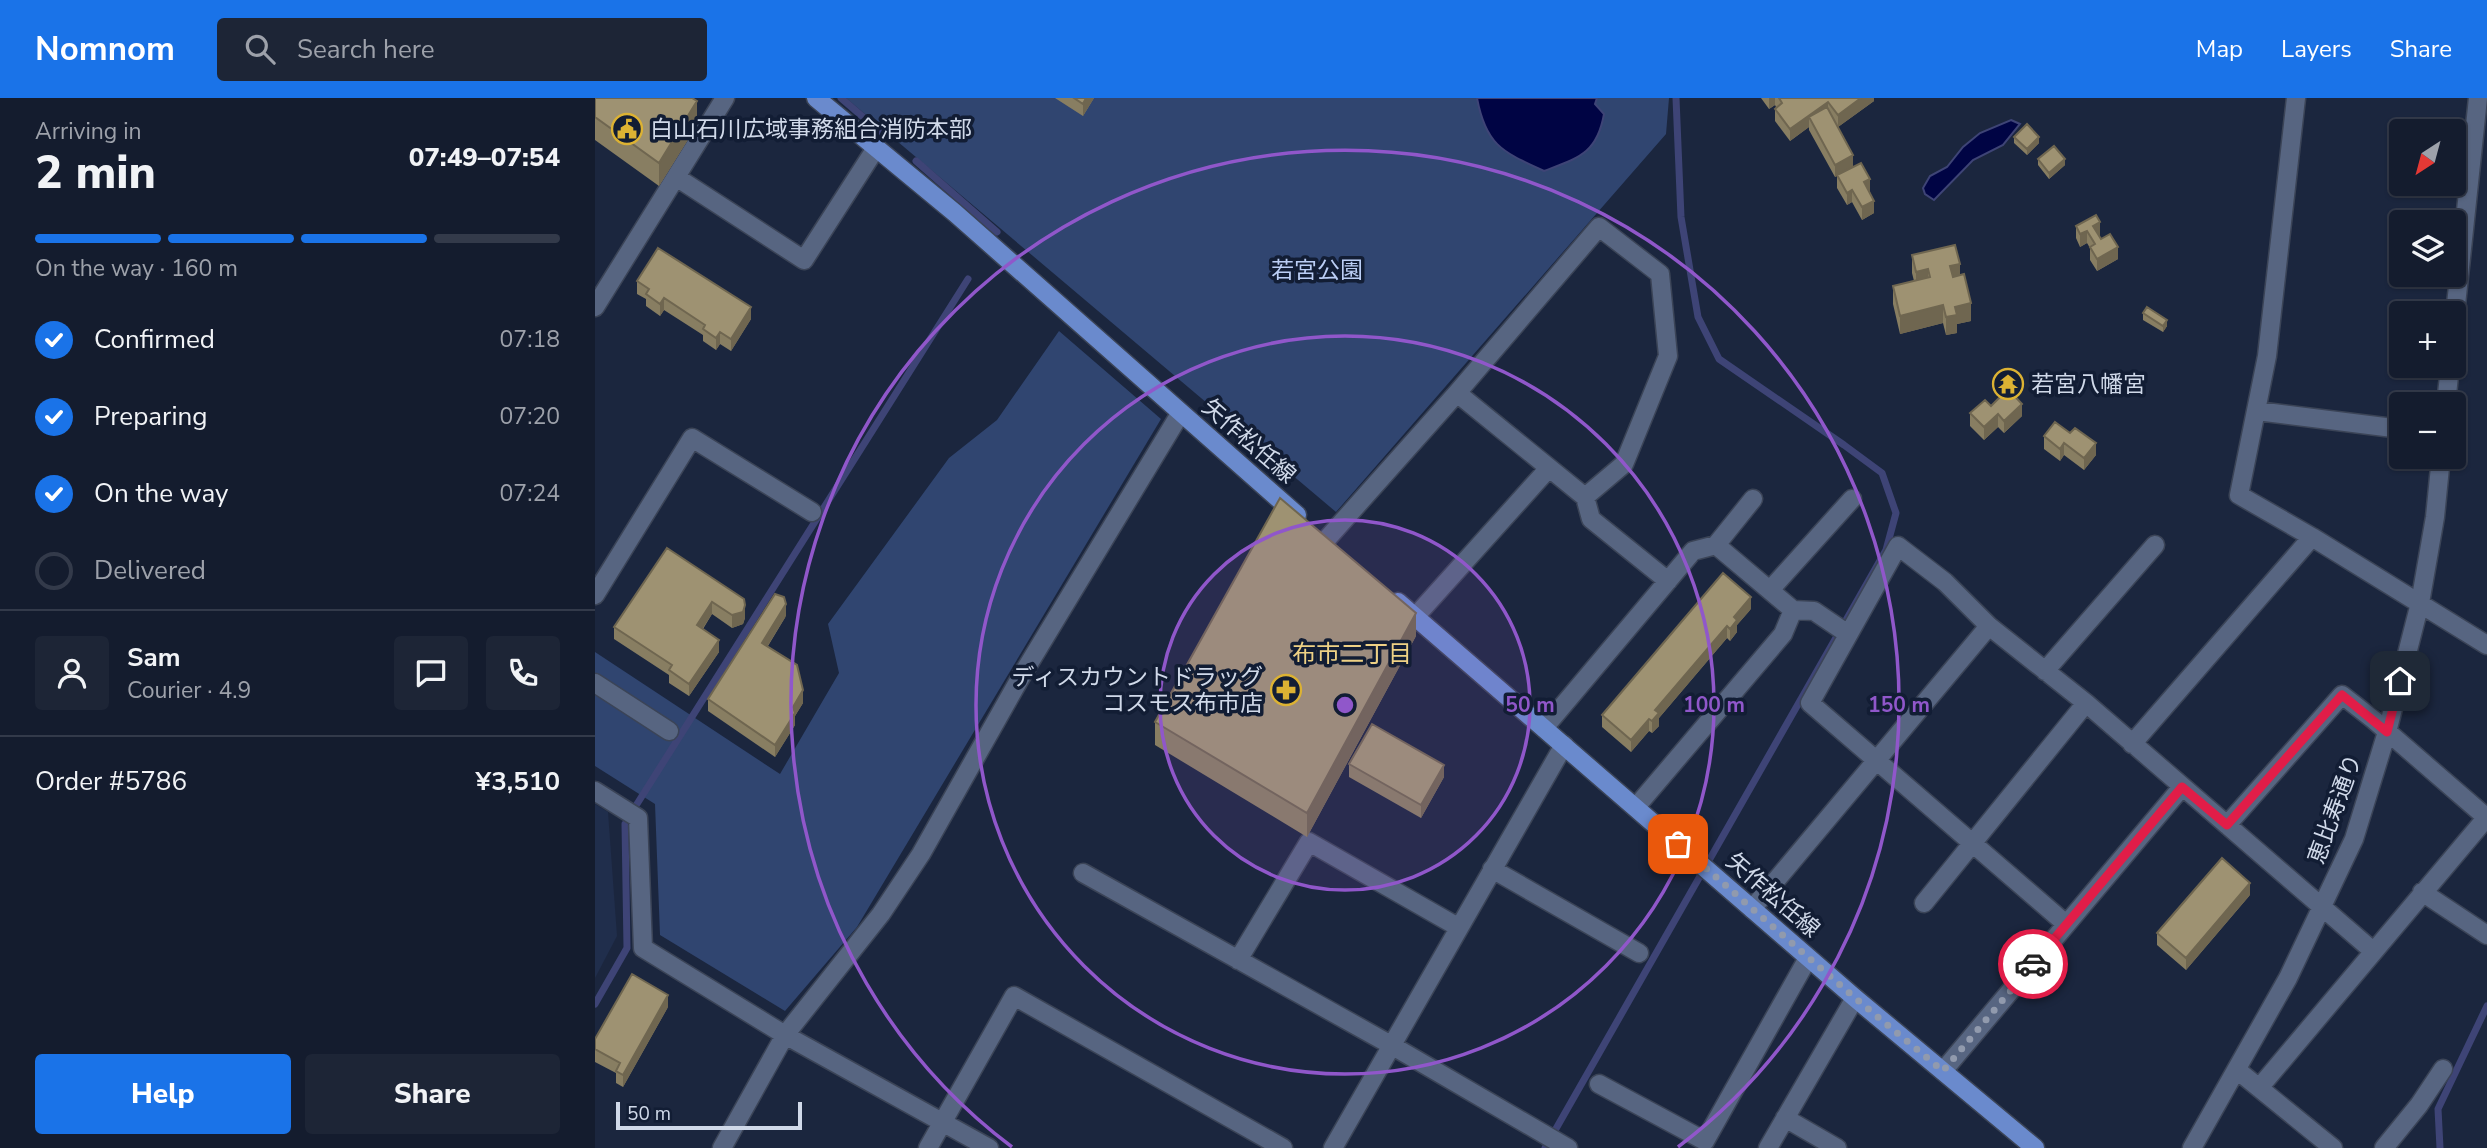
<!DOCTYPE html>
<meta charset="utf-8">
<style>
body{margin:0;font-family:"Nunito Sans","Noto Sans JP",sans-serif;background:#1d2536;color:#f1f3f6;height:100vh;display:flex;flex-direction:column;font-size:26px;white-space:nowrap}
*{box-sizing:border-box;margin:0}
p{font-size:23px;color:#9da1aa}
.icon{flex:none;width:38px;height:38px;fill:none;stroke:currentColor;stroke-width:2;stroke-linecap:round;stroke-linejoin:round}
.map{position:relative;flex:1;overflow:hidden}
.details{display:flex;flex-direction:column;background:#141c2e;width:595px}
.details>*{flex:none}
.needle{width:46px;rotate:216deg}
.tools{position:absolute;left:1794px;top:21px;display:grid;gap:14px}
.tools a{display:grid;place-items:center;width:77px;height:77px;border-radius:7px;background:#141c2e;box-shadow:0 2px 5px #0004,0 0 0 2px #333a4a;font-size:35px}
.scale{position:absolute;left:21px;bottom:18px;width:186px;box-sizing:border-box;padding-left:7px;border:4px solid #d0d9e9;border-top:0;font-size:19px;line-height:24px;white-space:nowrap;color:#d0d9e9;-webkit-text-stroke:5px #121d34;paint-order:stroke}
.pin{position:absolute;display:grid;place-items:center;width:60px;height:60px;color:#fff;margin:-30px;border-radius:14px;box-shadow:0 4px 10px #0006}
.courier{position:absolute;display:grid;place-items:center;width:70px;height:70px;margin:-35px;border:5px solid #e11d48;border-radius:50%;background:#fff;color:#222;box-shadow:0 2px 9px #0007}
.head em{font-style:normal;font-weight:800}
.head div{display:flex;flex-direction:column-reverse}
.head{display:flex;align-items:center;justify-content:space-between;height:119px;padding:0 35px}
h1{font-size:46px;font-weight:800;line-height:52px}
.bar{display:grid;grid-template-columns:repeat(4,1fr);gap:10px 7px;align-content:center;height:84px;padding:0 35px}
.bar i{height:9px;border-radius:5px;background:#333a4a}
.bar .selected{background:#1a73e8}
.bar p{grid-column:span 4}
.line{display:flex;align-items:center;gap:18px;padding:0 35px;border-top:2px solid #333a4a}
.line div{flex:1}
.round{display:grid;place-items:center;flex:none;width:74px;height:74px;border-radius:7px;background:#1d2536}
ol{padding:0 35px;list-style:none}
li{display:flex;align-items:center;gap:21px;height:77px}
li p{margin-inline-start:auto}
li .icon{padding:7px;border-radius:50%;background:#1a73e8;color:#fff;stroke-width:4}
li:last-child{color:#9da1aa}
li i{width:38px;height:38px;border:4px solid #333a4a;border-radius:50%}
.cta{display:flex;gap:14px;margin-top:auto;padding:14px 35px}
.cta a{flex:1;height:80px;border-radius:7px;background:#1a73e8;color:#fff;font-size:28px;font-weight:800;line-height:80px;text-align:center}
.cta a+a{background:#1d2536;color:#f1f3f6}
header{display:flex;align-items:center;gap:42px;box-sizing:border-box;height:98px;padding:0 35px;background:#1a73e8;color:#fff}
header strong{font-size:33px}
nav{display:flex;gap:38px;margin-inline-start:auto;font-size:24px}
.search{width:490px;height:63px;background:#1d2536;display:flex;align-items:center;gap:18px;box-sizing:border-box;padding:0 24px;border-radius:7px;color:#9da1aa;font-size:26px}
main{display:flex;flex:1;min-height:0}
.map>svg:first-child{display:block}
</style>
<header>
<strong>Nomnom</strong>
<div class="search"><svg class="icon" aria-label="search" viewBox="0 0 24 24"><circle cx="10" cy="10" r="6"/><path d="M15 15l6 6"/></svg>Search here</div>
<nav><a>Map</a><a>Layers</a><a>Share</a></nav>
</header>
<main>
<section class="details">
<div class="head"><div><h1>2 min</h1><p>Arriving in</p></div><em>07:49–07:54</em></div>
<div class="bar"><i class="selected"></i><i class="selected"></i><i class="selected"></i><i></i><p>On the way · 160 m</p></div>
<ol>
<li><svg class="icon" aria-label="check" viewBox="0 0 24 24"><path d="M5 12l5 5 9-10"/></svg>Confirmed<p>07:18</p></li>
<li><svg class="icon" aria-label="check" viewBox="0 0 24 24"><path d="M5 12l5 5 9-10"/></svg>Preparing<p>07:20</p></li>
<li><svg class="icon" aria-label="check" viewBox="0 0 24 24"><path d="M5 12l5 5 9-10"/></svg>On the way<p>07:24</p></li>
<li><i></i>Delivered</li>
</ol>
<div class="line" style="height:126px"><a class="round"><svg class="icon" aria-label="person" viewBox="0 0 24 24"><circle cx="12" cy="8" r="4"/><path d="M4 21q1-7 8-7t8 7"/></svg></a><div><b>Sam</b><p>Courier · 4.9</p></div><a class="round"><svg class="icon" aria-label="chat" viewBox="0 0 24 24"><path d="M4 5h16v11H9l-5 4z"/></svg></a><a class="round"><svg class="icon" aria-label="phone" viewBox="0 0 24 24"><path d="M5 4h4l2 5-3 2q2 4 5 5l2-3 5 2v4C11 20 4 13 5 4z"/></svg></a></div>
<div class="line" style="height:91px"><div>Order #5786</div><b>¥3,510</b></div>
<div class="cta"><a>Help</a><a>Share</a></div>
</section>
<div class="map">
<svg width="1892" height="1050" viewBox="0 0 1892 1050">
<rect width="100%" height="100%" fill="#1b263e"/>
<!-- built -->
<path fill="#202e4c" d="M0,706L13,714L22,838L0,880Z"/>
<!-- green -->
<path fill="#304570" d="M251,0H1074L1071,36L741,414Z
M464,233L566,321L262,829L190,913L65,837L60,706L0,668V554L185,676L244,575L233,526L354,360L402,322Z"/>
<!-- water -->
<path fill="#000444" stroke="#3e4476" stroke-width="2" d="M882,0H1002L1000,6L1009,16C1002,56 983,60 949,73C908,54 891,48 882,0Z
M1416,22L1425,26L1408,47L1378,62L1339,102L1330,96L1328,90L1335,78L1352,69L1368,49L1385,35Z"/>
<g fill="none" stroke-linecap="round" stroke-linejoin="round">
<!-- stream -->
<path stroke="#3e4476" stroke-width="7" d="M246,0L289,37
M321,63L402,134
M42,706L373,181
M0,906L32,850L30,726
M950,1050L1291,452L1301,415L1287,375L1249,347L1124,261L1103,219L1086,119L1081,0
M1845,1050L1843,1011L1892,908"/>
<!-- minor casing -->
<g stroke="#3b4457" stroke-width="21">
<path id="minor" d="M1701,0L1672,258L1644,397L1717,439L1892,547
M81,79L209,162L281,50
M0,209L130,0
M1858,235L1883,0
M1851,306L1855,268
M1662,313L1806,331
M990,399L996,421L1073,483
M731,442L862,295L1004,129L1065,176L1073,258L1029,366L990,399L862,295
M1121,447L1158,401
M1175,492L1257,401
M0,497L97,340L217,414
M1198,512L1219,513L1253,536
M820,519L954,370
M1450,573L1560,447
M0,585L74,633
M949,630L1098,453L1121,447L1198,512L1188,536L1041,709
M1537,646L1717,439
M0,693L43,720L48,850L190,937L394,1050
M1632,727L1747,597L1779,622L1892,720
M897,771L1044,855
M488,775L796,947L973,1050
M1827,794L1892,837
M1329,805L1491,605
M1157,811L1394,528
M1471,826L1215,605L1303,448L1350,484L1394,528L1491,605L1778,853
M643,862L714,744L863,829
M1642,972L1738,1050
M1348,973L1587,689
M1004,986L1110,1043L1213,860
M1664,990L1892,719
M1190,1020L1242,1050
M127,1050L190,937L286,816L326,756L427,577L585,316
M333,1050L419,898L688,1050
M738,1050L969,647
M1173,1050L1260,900
M1597,1050L1693,880L1759,741L1792,634L1825,505L1840,419L1846,359
M1789,1050L1824,1007L1848,971"/>
</g>
<!-- major casing -->
<g stroke="#3b4457" stroke-width="21">
<path id="major" d="M221,0L360,115L702,417
M803,504L1260,900L1440,1050"/>
</g>
<!-- minor -->
<use href="#minor" stroke="#576581" stroke-width="18"/>
<!-- major -->
<use href="#major" stroke="#6a8acd" stroke-width="18"/>
</g>
<!-- wall -->
<path fill="#887e62" d="M0,0L102,27L64,88L0,42Z
M460,0H499L488,18Z
M1166,0H1279V3L1243,29L1258,69L1275,94L1279,115L1267,122L1257,104L1252,107L1242,90V78L1240,79L1214,32V29L1195,43L1180,23V11L1181,9L1180,7L1174,11Z
M1419,39L1444,45L1432,57L1419,45Z
M1443,61L1470,67L1454,81L1443,67Z
M1481,128L1505,137L1504,138L1506,141L1523,161L1502,173L1495,162V150L1492,145L1485,149L1481,140Z
M1317,157L1365,177L1376,223L1362,226V235L1351,237L1348,225L1305,236L1298,206V188L1319,183L1317,175Z
M42,183L156,221L136,253L125,246L121,252L108,243V237L69,212L65,218L51,208V201L42,196Z
M1548,215L1572,228L1568,234L1548,222Z
M1396,308L1427,318L1409,335L1403,329L1389,342L1375,328V315Z
M1460,324L1501,357L1489,372L1469,357L1465,363L1449,351V338Z
M72,450L150,520L148,526L137,530L117,516L108,531L124,554L94,598L74,585V577L19,541V529Z
M1156,511L1142,527V534L1135,543L1132,540L1064,620V628L1057,635L1054,633L1036,654L1007,629V617Z
M191,518L173,548L208,605L200,618V627L180,659L113,613V601Z
M821,538L712,739L560,647V624Z
M754,666L849,679L826,720L754,679Z
M1655,797L1591,872L1562,847V835Z
M73,909L28,989L21,985V975L0,964V941Z"/>
<!-- shaded-wall -->
<path fill="#6f6650" d="M491,0H499L488,18V6Z
M1174,0H1180V7L1174,11Z
M1266,0H1279V3L1243,29V17Z
M102,3V27L64,88V65Z
M1233,4V16L1214,19V29L1195,43V31Z
M1444,39V45L1432,57V51Z
M1258,57V69L1240,79V67Z
M1470,61V67L1454,81V75Z
M1275,81V94L1269,96V84Z
M1257,92V104L1252,107V95Z
M1279,103V115L1267,122V109Z
M1505,124V137L1498,140V128Z
M1492,133V145L1485,149V136Z
M1523,149V161L1502,173V161Z
M1365,166V184L1355,186V168Z
M1333,171V189L1321,192V174Z
M69,200V212L65,218V206Z
M1376,205V223L1362,226V235L1351,237V219L1360,209Z
M1348,207V225L1305,236V218Z
M156,209V221L136,253V241Z
M1572,222V228L1568,234V228Z
M125,234V246L121,252V240Z
M1427,306V318L1409,335V323Z
M1403,316V329L1389,342V329Z
M1469,345V357L1465,363V351Z
M1501,345V357L1489,372V360Z
M1156,499V511L1142,527V534L1135,543V531L1139,519Z
M117,504V516L102,539V527Z
M191,506V518L167,557V545Z
M150,507V520L148,526L137,530V517Z
M821,515V538L712,739V715Z
M1132,528V540L1064,620V628L1057,635V623L1060,612Z
M124,542V554L94,598V586Z
M208,592V605L200,618V627L180,659V647L198,609Z
M1054,621V633L1036,654V642Z
M849,667V679L826,720V707Z
M1655,785V797L1591,872V860Z
M73,897V909L28,989V977Z"/>
<!-- building -->
<path fill="#9e9272" stroke="#6f6650" stroke-width="2" d="M0,0H97L102,3L64,65L0,19Z
M479,0H491L488,6Z
M1184,0H1266L1243,17L1233,4L1195,31L1180,11L1187,5Z
M1232,9L1258,57L1240,67L1214,19Z
M1432,26L1444,39L1432,51L1419,39Z
M1459,48L1470,61L1454,75L1443,61Z
M1266,65L1275,81L1269,84L1279,103L1267,109L1257,92L1252,95L1242,77Z
M1501,117L1505,124L1498,128L1506,141L1515,136L1523,149L1502,161L1495,149L1500,146L1492,133L1485,136L1481,128Z
M1360,147L1365,166L1355,168L1358,179L1369,176L1376,205L1360,209L1362,217L1351,219L1348,207L1305,218L1298,188L1335,179L1333,171L1321,174L1317,157Z
M63,150L156,209L136,241L125,234L121,240L108,231L110,227L69,200L65,206L51,196L54,191L42,183Z
M1552,209L1572,222L1568,228L1548,215Z
M1413,291L1427,306L1409,323L1403,316L1389,329L1375,315L1390,302L1396,308Z
M1460,324L1475,335L1480,330L1501,345L1489,360L1469,345L1465,351L1449,338Z
M685,400L821,515L712,715L560,624Z
M72,450L149,501L150,507L148,514L137,517L117,504L102,527L124,542L94,586L74,572L77,567L19,529Z
M1128,475L1156,499L1139,519L1142,522L1135,531L1132,528L1060,612L1064,615L1057,623L1054,621L1036,642L1007,617Z
M180,496L189,499L191,506L167,545L202,567L208,592L198,609L200,615L180,647L113,601Z
M777,626L849,667L826,707L754,666Z
M1627,760L1655,785L1591,860L1562,835Z
M37,876L73,897L28,977L21,973L25,965L0,951V941Z"/>
<g fill="none" stroke-linecap="round" stroke-linejoin="round">
<!-- done -->
<path stroke="#919aad" stroke-width="7" stroke-dasharray="0 12.6" d="M1083,746L1260,900L1348,973L1438,866"/>
<!-- route -->
<path stroke="#e11d48" stroke-width="9" d="M1438,866L1587,689L1632,727L1747,597L1792,634L1805,583"/>
</g>
<!-- distance rings -->
<circle cx="750" cy="607" r="185" fill="#9057ca" fill-opacity=".12"/>
<g fill="none" stroke="#9057ca" stroke-width="3.5">
<circle cx="750" cy="607" r="185"/>
<circle cx="750" cy="607" r="369"/>
<path d="M417 1049A554 554 0 1 1 1083 1049"/>
</g>
<!-- icons -->
<defs>
<g id="civic-ring" transform="scale(1.575)"><circle r="9.5" fill="#121d34" stroke="#dcb233" stroke-width="1.5"/><path d="M-.6-6.5H3V-4.5H.6V-3L4-1V1h2V6H-6V1h2V-1L-.6-3ZM-1.2 2.5V6h2.4V2.5Z" fill="#dcb233"/></g>
<g id="temple-ring" transform="scale(1.575)"><circle r="9.5" fill="#121d34" stroke="#dcb233" stroke-width="1.5"/><path d="M0-6L5-2H3V0L6.5 2.5H4V6H1.5V3h-3V6H-4V2.5H-6.5L-3 0V-2H-5Z" fill="#dcb233"/></g>
<g id="pharmacy-ring" transform="scale(1.575)"><circle r="9.5" fill="#121d34" stroke="#dcb233" stroke-width="1.5"/><path d="M-2-6h4v4h4v4h-4v4h-4v-4h-4v-4h4Z" fill="#dcb233"/></g>
</defs>
<g fill-rule="evenodd">
<use href="#civic-ring" x="32" y="31"/>
<use href="#temple-ring" x="1413" y="286"/>
<use href="#pharmacy-ring" x="691" y="592"/>
</g>
<g text-anchor="middle" dominant-baseline="central" stroke-width="7" stroke-linejoin="round" paint-order="stroke">
<!-- poi labels -->
<g font-size="23" fill="#d0d9e9" stroke="#121d34" text-anchor="start">
<text x="55" y="31">白山石川広域事務組合消防本部</text>
<text x="1436" y="286">若宮八幡宮</text>
<text x="668" y="579" text-anchor="end">ディスカウントドラッグ<tspan x="668" dy="26">コスモス布市店</tspan></text>
</g>
<!-- park labels -->
<g font-size="23" fill="#bbcef5" stroke="#121d34">
<text x="722" y="172">若宮公園</text>
</g>
<!-- street labels -->
<g font-size="23" fill="#d0d9e9" stroke="#121d34">
<text transform="translate(654 343) rotate(41)">矢作松任線</text>
<text transform="translate(1740 711) rotate(-70)">恵比寿通り</text>
<text transform="translate(1178 797) rotate(41)">矢作松任線</text>
</g>
<!-- neighbourhood labels -->
<g font-size="24" fill="#eed185" stroke="#121d34">
<text x="757" y="556">布市二丁目</text>
</g>
</g>
<circle cx="750" cy="607" r="10" fill="#9057ca" stroke="#121d34" stroke-width="3.5"/>
<g font-size="21" text-anchor="middle" font-weight="bold" fill="#9057ca" stroke="#121d34" stroke-width="7" stroke-linejoin="round" paint-order="stroke">
<text x="935" y="614">50 m</text>
<text x="1119" y="614">100 m</text>
<text x="1304" y="614">150 m</text>
</g>
</svg>
<div class="tools">
<a><svg class="needle" viewBox="-14 -14 28 28"><path d="M0-13l5 13h-10z" fill="#e53935"/><path d="M0 13l5-13h-10z" fill="#9da1aa"/></svg></a>
<a><svg class="icon" aria-label="layers" viewBox="0 0 24 24"><path d="M12 4l9 5-9 5-9-5zM3 14l9 5 9-5"/></svg></a>
<a>+</a>
<a>−</a>
</div>
<div class="scale">50 m</div>
<div class="pin" style="left:1083px;top:746px;background:#ea580c"><svg class="icon" aria-label="bag" viewBox="0 0 24 24"><path d="M5 8h14l-1 12H6zM9 8a3 3 0 0 1 6 0"/></svg></div>
<div class="pin" style="left:1805px;top:583px;background:#1f2937"><svg class="icon" aria-label="home" viewBox="0 0 24 24"><path d="M3 11l9-7 9 7M6 9v11h12V9"/></svg></div>
<div class="courier" style="left:1438px;top:866px"><svg class="icon" aria-label="car" viewBox="0 0 24 24"><path d="M5 17H2v-5l4-1 3-4h7l3 4 3 1v5h-3M9 17h6M6 11h13"/><circle cx="7" cy="17" r="2"/><circle cx="17" cy="17" r="2"/></svg></div>
</div>
</main>
